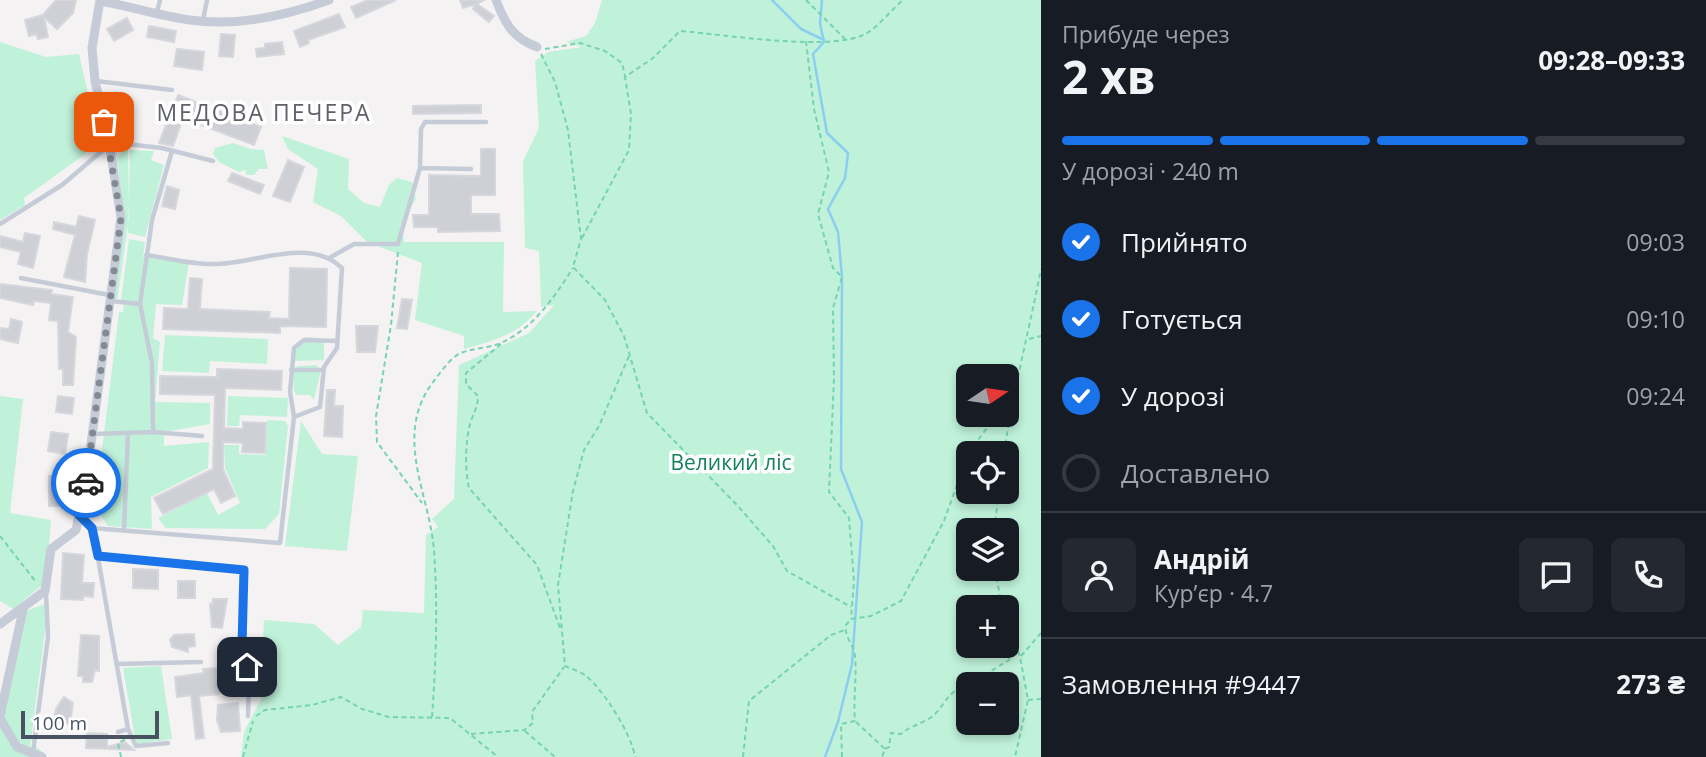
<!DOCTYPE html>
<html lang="uk">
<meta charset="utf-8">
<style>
body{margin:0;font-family:"Open Sans",sans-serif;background:#242831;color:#f1f3f6;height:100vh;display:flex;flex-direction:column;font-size:26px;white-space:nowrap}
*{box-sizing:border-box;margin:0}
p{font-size:23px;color:#9ea1a6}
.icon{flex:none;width:38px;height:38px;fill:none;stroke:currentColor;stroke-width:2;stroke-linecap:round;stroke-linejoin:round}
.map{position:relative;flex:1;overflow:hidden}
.side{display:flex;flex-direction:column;background:#171b24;width:665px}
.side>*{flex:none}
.needle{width:46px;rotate:77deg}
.buttons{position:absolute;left:956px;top:364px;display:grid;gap:14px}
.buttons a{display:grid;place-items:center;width:63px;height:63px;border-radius:10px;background:#171b24;box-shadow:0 4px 10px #0003;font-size:35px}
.scale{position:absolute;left:21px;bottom:18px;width:138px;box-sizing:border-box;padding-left:7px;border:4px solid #485261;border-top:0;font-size:19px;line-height:24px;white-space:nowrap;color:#485261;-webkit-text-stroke:5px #fff;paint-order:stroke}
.pin{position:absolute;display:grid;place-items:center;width:60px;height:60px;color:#fff;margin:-30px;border-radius:14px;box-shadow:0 4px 10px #0006}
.courier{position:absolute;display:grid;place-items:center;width:70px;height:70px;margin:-35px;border:5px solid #1a73e8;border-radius:50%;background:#fff;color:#222;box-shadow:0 2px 9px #0007}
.headline em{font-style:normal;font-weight:700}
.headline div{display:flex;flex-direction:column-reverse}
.headline{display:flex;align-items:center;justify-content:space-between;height:119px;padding:0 21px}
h1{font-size:46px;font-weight:700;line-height:52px}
.bar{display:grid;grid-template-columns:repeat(4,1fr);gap:10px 7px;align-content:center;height:84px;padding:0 21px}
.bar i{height:9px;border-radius:5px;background:#363941}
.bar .current{background:#1a73e8}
.bar p{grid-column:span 4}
.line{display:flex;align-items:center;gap:18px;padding:0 21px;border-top:2px solid #363941}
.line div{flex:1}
.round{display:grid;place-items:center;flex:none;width:74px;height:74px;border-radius:10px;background:#242831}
ol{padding:0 21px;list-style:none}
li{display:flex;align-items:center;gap:21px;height:77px}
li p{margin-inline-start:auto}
li .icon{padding:7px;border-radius:50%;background:#1a73e8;color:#fff;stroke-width:4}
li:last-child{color:#9ea1a6}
li i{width:38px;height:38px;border:4px solid #363941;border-radius:50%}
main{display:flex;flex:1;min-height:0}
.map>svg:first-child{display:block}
</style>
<main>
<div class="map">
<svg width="1041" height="757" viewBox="0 0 1041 757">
<rect width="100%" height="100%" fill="#f4f2f2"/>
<!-- green -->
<path fill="#c0f2da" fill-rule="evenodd" d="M602,0H1041V757H241L244,732L263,695L261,676L264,620L314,624L338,645L361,627L363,610L424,613L426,535L438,527L432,519L454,499L459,365L529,333L554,305L541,307L539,251L525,248L523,161L539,128L535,61L548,52L582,47L566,42L586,36L595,23ZM968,376H1006V415H968ZM968,453H1006V492H968ZM968,530H1006V569H968ZM968,607H1006V646H968ZM968,684H1006V723H968Z
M0,42L46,57L79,54L97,134L84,155L24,198L25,205L0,220Z
M117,90L128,140L115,137L106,98Z
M282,136L349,159L348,189L364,203L380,207L389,185L397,178L412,182L416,199L402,222L404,242H504L503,312L537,311C517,335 493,341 464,349V336L415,320L422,263L367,242L341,216L313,202L318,169L288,149Z
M233,143L251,149L264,150L268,169H259L254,175H246L245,170L239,172L219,162L213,154L215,148Z
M125,148H128L129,218L117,302L113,296L125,219L117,158Z
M130,150L154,151L151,160L164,165L145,237L128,233Z
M129,239L145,242L143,256L189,262L182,305L156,304L153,338L160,342L155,402L210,403V424L164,432V446L209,442L208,468L151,497L152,529L108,526L95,507L119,312H123L124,302L121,301Z
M165,335L268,339L267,364L210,361L209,373L162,371Z
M309,337L324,339V360L295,361L293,355L299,344Z
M316,365L321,370L314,400L310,395H297L294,391L293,370L298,366Z
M0,396L23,399L10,513L51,520L46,582L13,609L0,601Z
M228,396L288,398L287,417L240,415L239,426H227Z
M267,420L285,421L288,426L279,514L265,529L166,528L158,518L207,493L218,515L240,503L225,468L224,445H239V454L266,455Z
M301,421L322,454L358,456L347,551L285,546Z
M45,604L47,616L30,747H37L47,757H0V727L7,725L2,716L26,611Z
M161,666L172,739L136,744L123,668Z"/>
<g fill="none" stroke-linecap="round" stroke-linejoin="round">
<!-- stream -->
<path stroke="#8bcef1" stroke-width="2.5" d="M772,0L801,29L824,40
M822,0L820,24L824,42L813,54L827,133L848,153L845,178L828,209L838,232L842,277L841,469L862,522L852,664L838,722L825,757"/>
</g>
<!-- building -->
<path fill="#ced0d6" stroke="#d6d7dd" stroke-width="2" d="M56,0H76L73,13L57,29L44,17L48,37L38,39L36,34L29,36L25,20L43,15Z
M368,0H396L356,18L351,7Z
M460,0H484L477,4L494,16L489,22L473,9L476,4L463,8Z
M339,14L345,27L308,40L309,43L300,47L294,31Z
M127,18L133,30L114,41L107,29Z
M149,26L176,31L174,42L147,37Z
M221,34L235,35L233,57L219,56Z
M282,42L284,54L257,57L256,49L265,48V44Z
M177,49L204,52L202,70L174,66Z
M178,95L261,127L254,145L183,118L173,146L159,143Z
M481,105V113L413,114V106Z
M481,149H495V195H471V214H499L500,231L438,232V227H414L413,215H429V175L481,176Z
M288,160L304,167L290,202L273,196Z
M232,173L264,185L260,194L228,181Z
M167,186L179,190L175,209L162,206Z
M79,216L95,220L87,254L85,282L64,277L75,235L53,229L54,222L76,227Z
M25,233L40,236L33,268L18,264L21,252L0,247V236L23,242Z
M290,268L327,269L326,327L280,326V333L163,329L164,308L188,309L190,278L202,279L200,309L270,312L269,318L289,319Z
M0,284L52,290L51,294L73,297L68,332L76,337L73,385H63V369H59L58,321L49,320L51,303L34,301L33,305L0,298Z
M402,299L412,300L407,329L397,328Z
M11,319L22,322L18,343L0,339V328L9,329Z
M356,326H378L375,352H357Z
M217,369L282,371L281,390L225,388L224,428L243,429V422L266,423L265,453L242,452L243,443L223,442V469L235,496L221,503L214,489L163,514L154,498L213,469L215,395L160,394V376L217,377Z
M327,390H335L334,406H343L342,437L324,436Z
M58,396L74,398L72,414L56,412Z
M51,432L68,434L65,454L48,451Z
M49,476H59V498H63V506H49Z
M63,553L84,555L82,583H94L93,597L83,596V600L61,599Z
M133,569L158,570V589L133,588Z
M178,581H195V598H178Z
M213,599H227L222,628L212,627L210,604L212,605Z
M194,634L195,646L188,647V652L172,647L170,640L174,635Z
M81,635L99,636V671L95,670L92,682H83V676H78Z
M217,668L219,694L199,696L204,738L196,739L191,695L177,697L175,677L204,673L203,669Z
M64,697L73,703L70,724L54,721L56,709Z
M238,703L240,731L221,732L217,720L218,705Z
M87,733L107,734V747L125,742L134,750L86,748Z"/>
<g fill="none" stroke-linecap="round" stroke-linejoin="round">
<!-- path -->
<path stroke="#76d3b2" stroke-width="2" stroke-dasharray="5 3.5" stroke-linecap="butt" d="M806,0L846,40
M806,41L814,109L829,172L818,214L833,268L842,277L833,308L834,379L829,492L849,518L854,581L851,619
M545,49L580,43L605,51L622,63L625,76
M541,54L555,82L568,130L581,239L573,267L605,300L624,336L647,413L737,505L773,546L787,571L851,607
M582,238L629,150L631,114L625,77L653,58L680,31C722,34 834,53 867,33C880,25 891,10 903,0
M398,252L391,325L376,416L377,442L422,503
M1029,339L1041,336
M501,344L466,373V384L478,396C478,407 473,414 470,424C465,443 465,470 469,488L537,565L560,628
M629,356L599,426L584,450L573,491L558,585L565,666C571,669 580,671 586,676C603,689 632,735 635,757
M1006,402L1012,395
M968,453L997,415
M1004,453C1013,391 1029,331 1041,269
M994,530L999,492
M0,536L36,582
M995,569L1002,607
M1006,619L1020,657L1028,700L1015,757
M1021,656L1041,633
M970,684L1009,660V630
M1028,700L1041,699
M256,716L265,710L312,705L341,697L362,709L389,717L450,718L498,757
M432,717C436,662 438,606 434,551C430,493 390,433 437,377C442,370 451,358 459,354C473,347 491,349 505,341C535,326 555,296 573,268
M856,722L885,749L882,757
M525,731L555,757
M471,734L524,730L533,723L532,712L564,667
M885,749L889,747L891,733L901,734C911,725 926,723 935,714C949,699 946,693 968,685
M121,757L118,743L126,739
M243,757L253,721
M743,757L749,701L831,635L845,630
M842,757L841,724L855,721C853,699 857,678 855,656C854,644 844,638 846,625L851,619L871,616L901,601L944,521L968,454"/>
<!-- lane -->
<path stroke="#c5ccd7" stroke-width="4.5" d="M157,12L160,0
M203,20L207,0
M96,81L172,90
M109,142L162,148L213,161
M420,168L471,169
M0,224L62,185L109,145
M331,257L354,244H398L420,168L421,129L425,122H486
M21,278L109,295
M110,301L140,304
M291,370H324
M294,417L290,392L294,348L304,340L337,341
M153,432L152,363L140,304L152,220L172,151
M93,434L153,432L202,436
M80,516L94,535L128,729L118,732
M92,528L280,543L294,417L320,407L324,367L337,348L342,268C308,235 250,266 211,264C190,264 167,258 146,255
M124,530L128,434
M98,556L236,567L244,570L242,645L249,678L248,716
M117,664L201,662
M128,729L136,746L168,743
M33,752L48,637L46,593"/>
<!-- street -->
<path stroke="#c5ccd7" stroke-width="9" d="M496,0C505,24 513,38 537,47
M100,1C130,6 160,16 190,20C238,27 285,16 329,0
M0,624L45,591L51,549L76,530L87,474L121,218L109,142L95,81L92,48L100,0
M0,716L23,610
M0,718L17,747L42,757"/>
</g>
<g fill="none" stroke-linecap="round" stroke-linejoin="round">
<!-- done -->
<path stroke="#848a94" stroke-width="7" stroke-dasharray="0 12.6" d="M86,483L121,218L104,122"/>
<!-- route -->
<path stroke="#1a73e8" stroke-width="9" d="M86,483L79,515L92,528L98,556L244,570L242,645L247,667"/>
</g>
<g text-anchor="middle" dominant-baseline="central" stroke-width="7" stroke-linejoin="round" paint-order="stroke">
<!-- park labels -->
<g font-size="21" fill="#13835a" stroke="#fff">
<text x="731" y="462">Великий ліс</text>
</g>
<!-- neighbourhood labels -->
<g font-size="23" letter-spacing="2" fill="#5e6167" stroke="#fff">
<text x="264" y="112">МЕДОВА ПЕЧЕРА</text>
</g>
</g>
</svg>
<div class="buttons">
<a><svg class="needle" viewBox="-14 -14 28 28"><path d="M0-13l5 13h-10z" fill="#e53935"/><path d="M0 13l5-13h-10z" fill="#9ea1a6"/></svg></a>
<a><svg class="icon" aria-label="locate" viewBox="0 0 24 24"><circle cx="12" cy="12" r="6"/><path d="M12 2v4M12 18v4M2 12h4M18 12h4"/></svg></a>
<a><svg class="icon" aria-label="layers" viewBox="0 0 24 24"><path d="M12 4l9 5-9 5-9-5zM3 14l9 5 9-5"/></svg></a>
<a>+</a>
<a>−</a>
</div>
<div class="scale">100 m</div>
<div class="pin" style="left:104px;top:122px;background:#ea580c"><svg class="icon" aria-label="bag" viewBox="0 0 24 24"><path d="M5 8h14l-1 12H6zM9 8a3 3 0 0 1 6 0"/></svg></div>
<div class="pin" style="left:247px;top:667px;background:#1f2937"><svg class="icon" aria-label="home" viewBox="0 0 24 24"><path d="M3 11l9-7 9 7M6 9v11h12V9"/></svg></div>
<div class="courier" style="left:86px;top:483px"><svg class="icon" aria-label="car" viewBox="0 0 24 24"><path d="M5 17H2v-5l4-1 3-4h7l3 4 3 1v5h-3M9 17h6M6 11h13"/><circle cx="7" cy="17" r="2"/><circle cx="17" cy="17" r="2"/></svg></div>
</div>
<section class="side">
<div class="headline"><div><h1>2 хв</h1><p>Прибуде через</p></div><em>09:28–09:33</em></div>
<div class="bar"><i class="current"></i><i class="current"></i><i class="current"></i><i></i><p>У дорозі · 240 m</p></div>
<ol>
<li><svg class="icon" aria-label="check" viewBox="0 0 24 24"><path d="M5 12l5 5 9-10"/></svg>Прийнято<p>09:03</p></li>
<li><svg class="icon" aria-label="check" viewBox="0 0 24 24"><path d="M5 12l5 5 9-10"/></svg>Готується<p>09:10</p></li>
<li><svg class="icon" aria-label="check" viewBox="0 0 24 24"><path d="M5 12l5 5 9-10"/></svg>У дорозі<p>09:24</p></li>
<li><i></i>Доставлено</li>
</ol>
<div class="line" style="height:126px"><a class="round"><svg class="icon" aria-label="person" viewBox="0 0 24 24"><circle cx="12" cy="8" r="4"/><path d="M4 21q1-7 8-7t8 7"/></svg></a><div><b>Андрій</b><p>Кур’єр · 4.7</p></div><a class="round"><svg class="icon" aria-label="chat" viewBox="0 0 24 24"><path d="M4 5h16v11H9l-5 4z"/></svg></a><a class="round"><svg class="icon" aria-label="phone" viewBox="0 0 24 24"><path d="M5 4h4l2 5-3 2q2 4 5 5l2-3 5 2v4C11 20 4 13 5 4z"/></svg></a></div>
<div class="line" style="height:91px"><div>Замовлення #9447</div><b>273 ₴</b></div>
</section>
</main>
